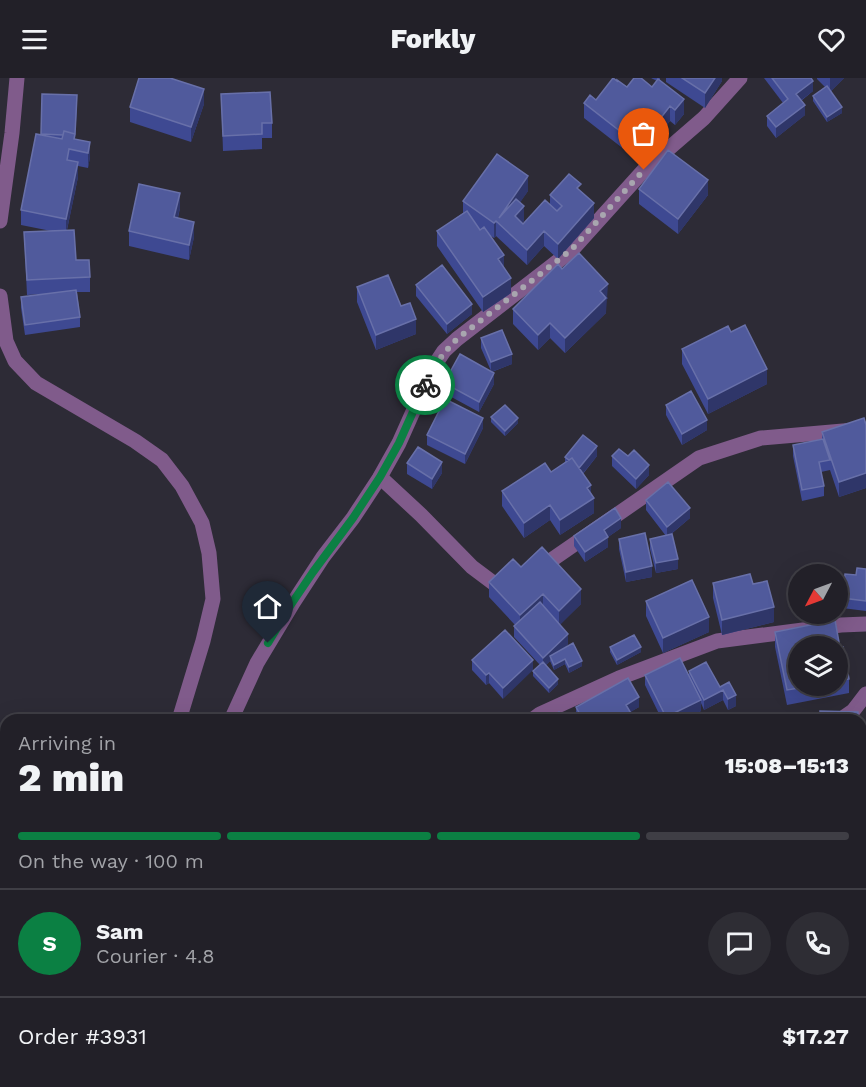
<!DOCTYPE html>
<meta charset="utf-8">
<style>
body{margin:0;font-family:"Work Sans",sans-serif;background:#2e2d34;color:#f1f3f6;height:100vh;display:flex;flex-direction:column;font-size:22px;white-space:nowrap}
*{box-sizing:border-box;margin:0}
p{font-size:20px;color:#a2a3a8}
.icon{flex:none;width:33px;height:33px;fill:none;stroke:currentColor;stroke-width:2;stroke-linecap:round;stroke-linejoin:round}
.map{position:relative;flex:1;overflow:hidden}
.side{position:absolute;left:0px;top:636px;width:867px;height:374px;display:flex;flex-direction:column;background:#222028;border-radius:18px 18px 0 0;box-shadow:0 6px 24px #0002,0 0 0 2px #3f3e45}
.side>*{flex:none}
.needle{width:39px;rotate:229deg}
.controls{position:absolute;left:788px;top:486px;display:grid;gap:12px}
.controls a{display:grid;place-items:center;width:60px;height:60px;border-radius:50%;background:#222028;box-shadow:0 6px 24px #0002,0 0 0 2px #3f3e45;font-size:30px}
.pin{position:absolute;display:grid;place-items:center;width:51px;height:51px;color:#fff;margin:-62px -26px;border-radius:50% 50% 50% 0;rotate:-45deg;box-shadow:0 0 6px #0007}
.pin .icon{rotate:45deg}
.courier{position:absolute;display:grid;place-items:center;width:60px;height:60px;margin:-30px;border:4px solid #0b8043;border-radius:50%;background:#fff;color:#222;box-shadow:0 2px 8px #0007}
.head em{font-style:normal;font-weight:800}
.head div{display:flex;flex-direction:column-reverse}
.head{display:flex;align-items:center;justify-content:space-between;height:102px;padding:0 18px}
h1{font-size:39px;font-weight:800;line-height:45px}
.bar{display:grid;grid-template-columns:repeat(4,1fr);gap:9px 6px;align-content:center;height:72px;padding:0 18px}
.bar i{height:8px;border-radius:4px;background:#3f3e45}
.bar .selected{background:#0b8043}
.bar p{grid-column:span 4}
.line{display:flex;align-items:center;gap:15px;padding:0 18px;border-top:2px solid #3f3e45}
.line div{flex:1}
.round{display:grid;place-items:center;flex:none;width:63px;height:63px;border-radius:32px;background:#2e2d34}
header{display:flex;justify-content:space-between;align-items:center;height:78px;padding:0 18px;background:#222028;font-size:27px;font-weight:800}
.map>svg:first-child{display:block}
</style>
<header><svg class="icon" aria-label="menu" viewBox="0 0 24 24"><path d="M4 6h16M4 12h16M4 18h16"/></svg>Forkly<svg class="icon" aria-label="heart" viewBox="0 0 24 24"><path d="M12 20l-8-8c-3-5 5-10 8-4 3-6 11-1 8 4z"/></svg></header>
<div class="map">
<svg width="866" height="1009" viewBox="0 0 866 1009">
<rect width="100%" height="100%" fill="#2d2b36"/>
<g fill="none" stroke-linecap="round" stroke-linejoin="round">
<!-- minor -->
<path stroke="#805b8b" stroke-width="15" d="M0,143L12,55L17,0
M0,218L6,263L15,283L36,305L135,363L162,382L182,408L202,445L209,475L213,521L203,563L179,642
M380,399L421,437L472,489L496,507L508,505
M537,492L699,380L761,360L866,351
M532,642L540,636L619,600L717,563L841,547L866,546
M840,642L853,633L866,616
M361,1009L362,1004"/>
<!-- tertiary -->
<path stroke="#805b8b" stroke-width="15" d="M231,642L257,585L293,525L323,479L353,440L380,399L399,365L432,291L444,273L457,261L571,173L644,92L704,40L740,0
M34,1009L38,1004"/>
</g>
<!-- wall -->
<path fill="#3e4992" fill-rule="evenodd" d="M651,0H660V2L684,36L675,47L670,43L639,83L584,40V25L596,22L617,3L627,9H652L657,3Z
M666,0H722V3L705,30L666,4Z
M764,0H811L813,13L801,23L805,37L776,60L767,48V38L783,25Z
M817,0H844L831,13L842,35L827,44L813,23V18L825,9L817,1Z
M221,16L272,45V60H262V71L223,73Z
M204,26L191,64L130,44V29Z
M77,27L75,62L90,64V79L88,90L78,88V99L67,152L76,182L90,199V214H77L80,239V249L25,257L21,230V219L43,216L27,217L24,154L51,153L21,147V132L41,56Z
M639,111L708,117L678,156L639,126Z
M528,113L520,124L524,143L522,145L523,146L550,127V117L581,113L594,140L558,181L544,168L527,187L496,158L494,160L491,158L504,190L511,215L483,234L437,168V153L463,135V123Z
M180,130L178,140L194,159L189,182L129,168V153Z
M562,191L608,220L606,222V235L565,275L550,260L538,272L513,246V231Z
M416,207L472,236L447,256L416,218Z
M357,209L401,228L416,256L376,272L357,224Z
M731,254L767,306L708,336L682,286V271Z
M481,260L512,286L492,294L494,306L479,334L444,315V305L491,293L481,270Z
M666,327L707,352L682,367L666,337Z
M491,339L518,345L505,358L491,344Z
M866,347V410L839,419L830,392L821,394L824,408V418L802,423L793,378V367L822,362V354Z
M483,350L465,386L427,367V357Z
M597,378L583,396L591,414L594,435L560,457L550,442L524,460L502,428V413L551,394L565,385V379Z
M612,378L649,397L636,411L612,388Z
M407,385L442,395L432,411L407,396Z
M646,422L690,440L670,457L678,491L656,495L650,471V461L666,458L646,432Z
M621,450L608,459V469L585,484L574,468V458Z
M619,461L652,499L626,504L619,471Z
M521,489L581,526L560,546L568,566L564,570L582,588L569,595L565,586L554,592L550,583L546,587L558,606L549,615L533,598V593L540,587L514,559V548L515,547L489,519V504Z
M866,491V533L842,530V520L856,497Z
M713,505L753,506L774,544L722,557L713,520Z
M646,523L709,554L663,575L646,538Z
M835,542L840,570L843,569L849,601V615L787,627L775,569V554ZM798,568H837V608H798Z
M505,552L503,621L489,605L486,607L472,592V582Z
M610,569L641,574L617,587L610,574Z
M689,593L720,609L736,628L728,632L723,622L704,632L701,625V633L681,642H662L645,607V597L689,599Z
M576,629H639L630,634L635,642H578L576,639Z
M861,761H866V813H861Z
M251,1004H285L287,1009H253Z"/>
<!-- shaded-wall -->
<path fill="#2f3669" d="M715,0H722V3L705,30V15Z
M830,0H844L830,14Z
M813,3V13L796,26V16Z
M204,11V26L191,64V49Z
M684,21V36L675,47V32Z
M805,27V37L776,60V49Z
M670,28V43L639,83V68Z
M842,29V35L827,44V39Z
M90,64V79L88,90V75Z
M78,84V99L66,156V141Z
M528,98V113L503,150L499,140Z
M708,102V117L678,156V141Z
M180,115V130L174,154V139Z
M594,125V140L558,181V166Z
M524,128V143L515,153V138Z
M496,143V158L494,160V145Z
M194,144V159L189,182V167Z
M544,153V168L527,187V172Z
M504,177V192L498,181Z
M511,200V215L483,234V219Z
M608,206L606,235L565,275V260L600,213Z
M472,226V236L447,256V246Z
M416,241V256L376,272V257Z
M550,245V260L538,272V257Z
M512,276V286L491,294V284Z
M767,291V306L708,336V321Z
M494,295V306L479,334V324Z
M483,340V350L465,386V376Z
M518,340V345L505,358V353Z
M707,342V352L682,367V356Z
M597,368V378L579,400V390Z
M442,384V395L432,411V401Z
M649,387V397L636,411V401Z
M866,395V410L839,419V404Z
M591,407V422L594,420V435L560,457V442L587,410Z
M550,427V442L524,460V445Z
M690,430V440L667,459V449Z
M621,440V450L608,459V469L585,484V474L604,452Z
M678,481V491L656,495V485Z
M652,488V499L626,504V494Z
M581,511V526L559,548V533Z
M543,516V531L520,552V537Z
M774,529V544L722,557V542Z
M709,539V554L663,575V560Z
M568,556V566L551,582L550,578V583L543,590V580Z
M641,569V574L617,587V582Z
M565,581V586L554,592V587Z
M533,582V592L503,621V610Z
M582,583V588L569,595V589Z
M489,595V605L486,607V597Z
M558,601V606L549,615V610Z
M723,612V622L704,632V622Z
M736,617V628L728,632V621Z
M639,619V629L626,637V627Z
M701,622V633L681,642H666V639Z
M621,638V642H613Z"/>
<!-- building -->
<path fill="#505a9c" stroke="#6870a9" stroke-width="1.5" d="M139,0H170L204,11L191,49L130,29Z
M613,0L617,3V2L627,9L634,0H641L652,9L658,1L684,21L675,32L670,28L639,68L584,25L590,17L596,22Z
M682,0H715L705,15Z
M772,0H811L813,3L796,16L805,27L776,49L767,38L788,21Z
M827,8L842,29L827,39L813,18Z
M270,14L272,45H262V56L223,58L221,16Z
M42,16L77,17L75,56L64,53L63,57L41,56Z
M64,53L75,56L74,61L90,64L88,75L69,71L67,82L78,84L66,141L21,132L36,56L62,61Z
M668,72L708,102L678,141L639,111Z
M497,76L528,98L499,140L516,121L524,128L515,138L523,146L545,122L557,133L562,128L550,117L569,96L581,106L577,110L594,125L558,166L544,153L527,172L496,143L494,145L463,123Z
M139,106L180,115L174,139L194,144L189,167L129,153Z
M467,133L480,152L484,149L504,177L498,181L511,200L483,219L437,153Z
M74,152L76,182H89L90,199L27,202L24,154Z
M579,175L608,206L600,213L606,220L565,260L550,245L538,257L513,231L558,186L562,191Z
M442,187L472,226L447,246L416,207Z
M388,197L401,228L410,225L416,241L376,257L357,209Z
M76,212L80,239L25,247L21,219Z
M745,247L767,291L708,321L682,271L728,248L731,254Z
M502,252L512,276L491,284L481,260Z
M460,276L494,295L479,324L444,305Z
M691,313L707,342L682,356L666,327Z
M445,321L483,340L465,376L427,357Z
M505,327L518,340L505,353L491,339Z
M864,340L866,347V395L839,404L822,354Z
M583,357L597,368L579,390L572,380L569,382L565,379Z
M823,361L830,382L819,384L824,408L802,412L793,367Z
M418,369L442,384L432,401L407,385Z
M619,371L628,378L634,372L649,387L636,401L612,378Z
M572,380L591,407L587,410L594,420L560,442L550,427L524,445L502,413L545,385L551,394Z
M668,404L690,430L667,449L646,422Z
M615,430L621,440L604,452L608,459L585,474L574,458Z
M645,455L652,488L626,494L619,461Z
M672,456L678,481L656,485L650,461Z
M542,469L581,511L559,533L543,516L520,537L489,504L513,481L521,489Z
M857,490L866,491V523L842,520L845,496L856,497Z
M750,496L753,506L767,503L774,529L722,542L713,505Z
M692,502L709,539L663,560L646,523Z
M540,524L568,556L543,580L514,548Z
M835,542L840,570L843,569L849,601L837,603V568H798V608H812L787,612L775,554Z
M505,552L533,582L503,610L489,595L486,597L472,582Z
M634,557L641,569L617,582L610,569Z
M573,565L582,583L569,589L565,581L554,587L550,578Z
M680,580L701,622L666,639L645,597Z
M543,584L558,601L549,610L533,593Z
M706,584L720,609L729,604L736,617L728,621L723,612L704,622L689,593Z
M628,600L639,619L626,627L635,642H623L621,638L613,642H583L576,629Z
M820,633L858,634V642H820Z
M559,634L563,642H544Z
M861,761H866V798H861Z
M60,1004H104L106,1005L102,1009H56Z
M126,1004H155L156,1009H126Z
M254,1004H285L287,1008L256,1009Z
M379,1004H420L419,1009H378Z
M442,1004H460V1009H442Z"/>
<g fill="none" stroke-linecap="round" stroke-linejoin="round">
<!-- done -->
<path stroke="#a8a6af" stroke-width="6" stroke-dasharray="0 10.8" d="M425,307C433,289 443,275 457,261L571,172L644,92"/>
<!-- route -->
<path stroke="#0b8043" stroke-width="8" d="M268,565L292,525L313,494L353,440L380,399L399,365L425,307"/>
</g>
</svg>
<div class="controls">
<a><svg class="needle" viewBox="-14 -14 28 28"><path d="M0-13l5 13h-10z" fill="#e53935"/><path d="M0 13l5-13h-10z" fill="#a2a3a8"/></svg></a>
<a><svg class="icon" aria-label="layers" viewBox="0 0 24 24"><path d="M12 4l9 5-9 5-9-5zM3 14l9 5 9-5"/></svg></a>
</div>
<div class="pin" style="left:644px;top:92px;background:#ea580c"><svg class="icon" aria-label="bag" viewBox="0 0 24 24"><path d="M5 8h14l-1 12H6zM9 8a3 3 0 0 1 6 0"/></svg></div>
<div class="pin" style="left:268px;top:565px;background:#1f2937"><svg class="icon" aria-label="home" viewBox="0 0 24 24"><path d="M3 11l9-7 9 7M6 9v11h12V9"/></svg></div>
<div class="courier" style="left:425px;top:307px"><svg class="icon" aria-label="bike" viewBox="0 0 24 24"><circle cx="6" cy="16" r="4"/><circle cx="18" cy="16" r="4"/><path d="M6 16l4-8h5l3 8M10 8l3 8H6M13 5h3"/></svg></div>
<section class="side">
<div class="head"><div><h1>2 min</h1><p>Arriving in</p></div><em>15:08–15:13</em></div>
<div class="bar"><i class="selected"></i><i class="selected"></i><i class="selected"></i><i></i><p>On the way · 100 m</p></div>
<div class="line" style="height:108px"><b class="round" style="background:#0b8043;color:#fff">S</b><div><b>Sam</b><p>Courier · 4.8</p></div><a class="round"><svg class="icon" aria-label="chat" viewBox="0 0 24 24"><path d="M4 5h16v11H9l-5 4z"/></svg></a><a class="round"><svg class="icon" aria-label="phone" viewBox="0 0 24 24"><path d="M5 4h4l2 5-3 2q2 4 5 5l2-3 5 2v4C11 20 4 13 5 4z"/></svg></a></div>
<div class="line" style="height:78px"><div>Order #3931</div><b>$17.27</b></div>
</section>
</div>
